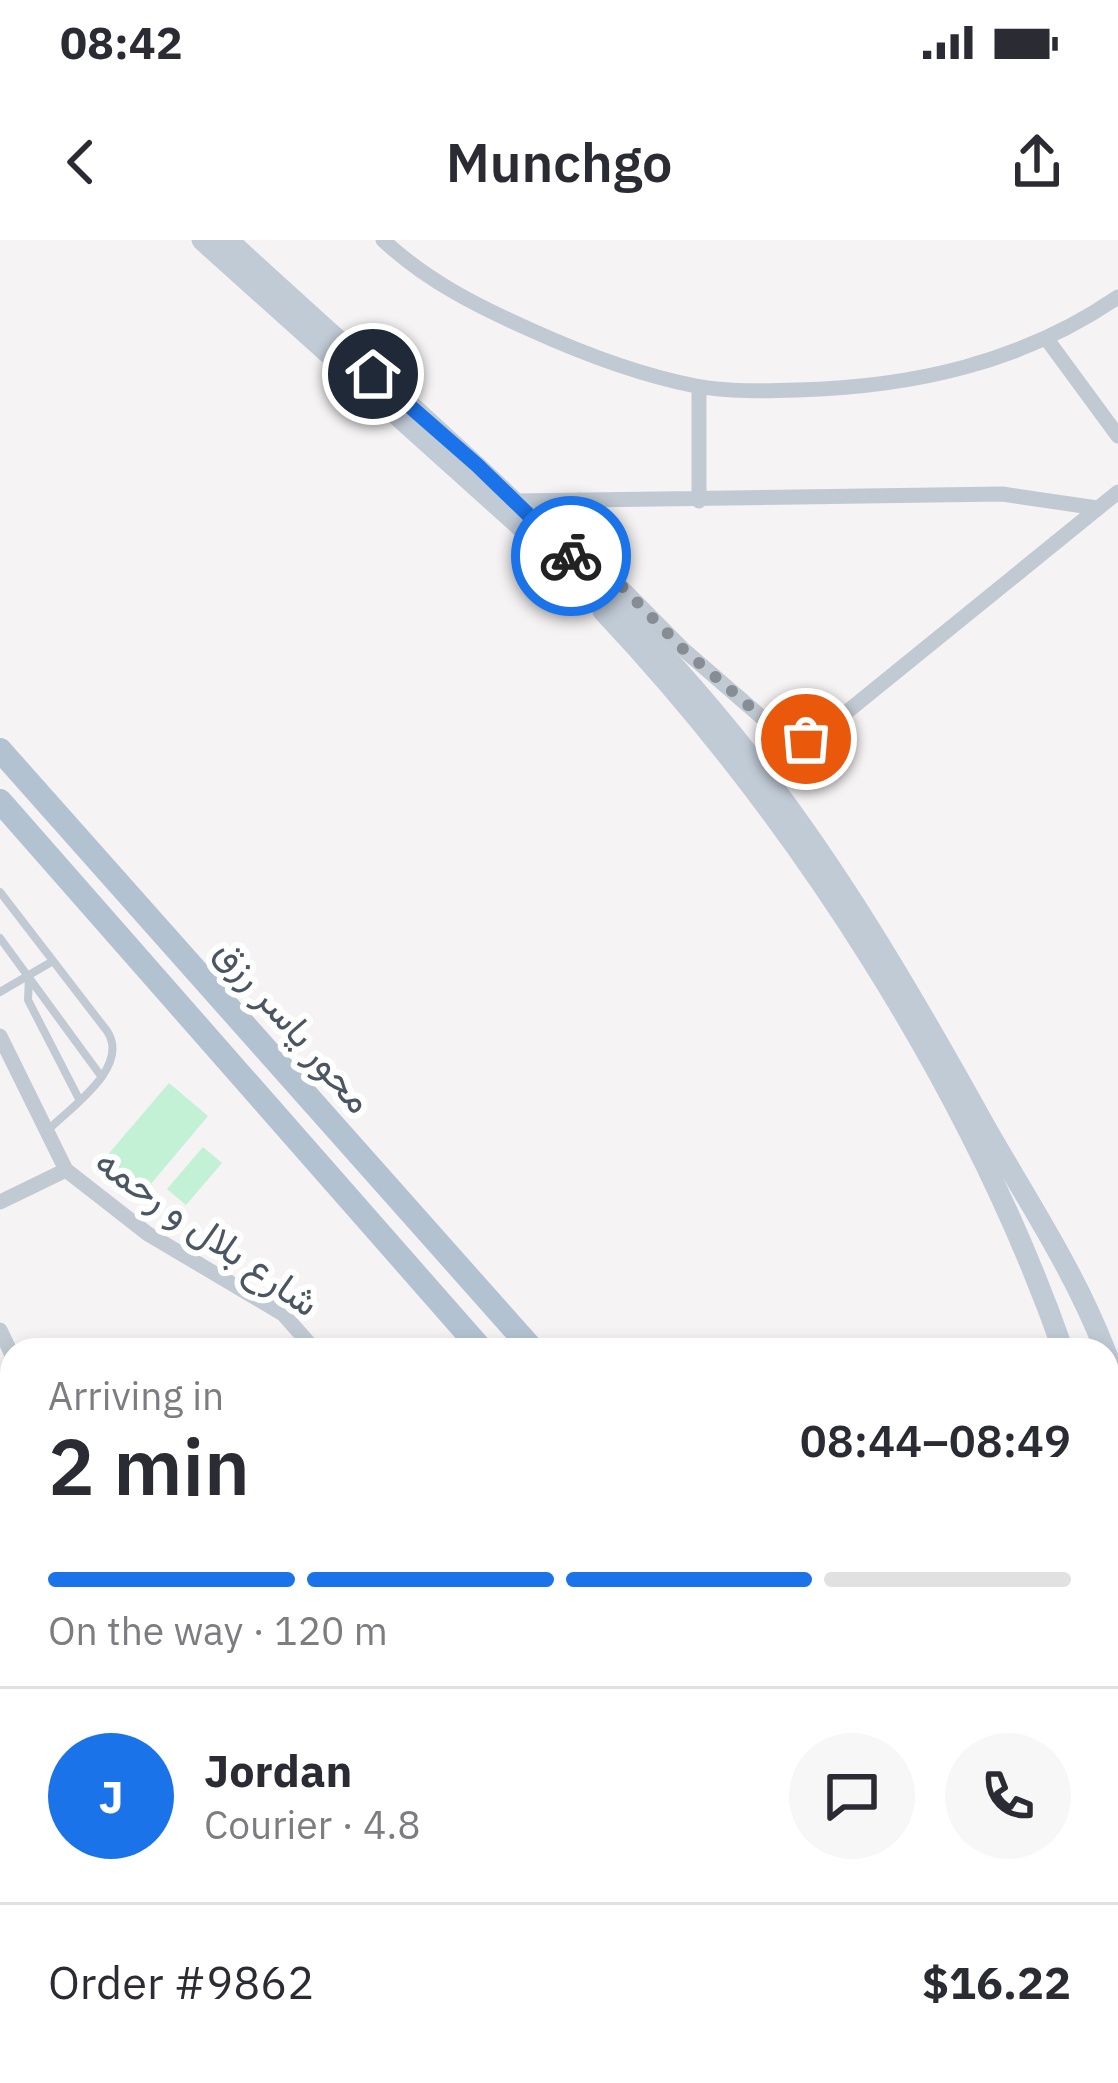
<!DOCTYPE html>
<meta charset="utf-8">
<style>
body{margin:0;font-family:"IBM Plex Sans",Vazirmatn,sans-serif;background:#f7f7f7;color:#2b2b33;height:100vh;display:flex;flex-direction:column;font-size:45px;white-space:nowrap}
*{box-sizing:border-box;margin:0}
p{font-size:39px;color:#7c7c81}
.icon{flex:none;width:66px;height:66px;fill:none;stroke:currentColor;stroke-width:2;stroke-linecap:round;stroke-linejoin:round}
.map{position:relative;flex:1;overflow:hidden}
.sheet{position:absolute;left:0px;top:1098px;width:1119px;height:747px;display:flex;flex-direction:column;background:#fff;border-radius:36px 36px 0 0;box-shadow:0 6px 18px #0003}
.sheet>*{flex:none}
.pin{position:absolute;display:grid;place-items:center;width:102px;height:102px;color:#fff;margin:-51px;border:6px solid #fff;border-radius:50%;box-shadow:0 3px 12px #0007}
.courier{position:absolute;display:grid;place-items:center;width:120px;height:120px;margin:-60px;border:9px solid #1a73e8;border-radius:50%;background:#fff;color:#222;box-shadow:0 3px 15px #0007}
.headline em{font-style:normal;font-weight:600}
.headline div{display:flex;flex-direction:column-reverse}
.headline{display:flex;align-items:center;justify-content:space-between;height:204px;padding:0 48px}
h1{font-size:78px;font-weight:600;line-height:90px}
.bar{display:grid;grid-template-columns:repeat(4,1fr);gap:18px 12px;align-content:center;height:144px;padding:0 48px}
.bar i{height:15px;border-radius:9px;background:#e1e1e2}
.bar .selected{background:#1a73e8}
.bar p{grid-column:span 4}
.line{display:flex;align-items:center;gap:30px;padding:0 48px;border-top:3px solid #e1e1e2}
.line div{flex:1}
.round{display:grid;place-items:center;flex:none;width:126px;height:126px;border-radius:63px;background:#f7f7f7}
.status{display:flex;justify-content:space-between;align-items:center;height:84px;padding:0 60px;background:#fff;direction:ltr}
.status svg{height:33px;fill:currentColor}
header{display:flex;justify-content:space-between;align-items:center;height:156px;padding:0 48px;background:#fff;font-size:54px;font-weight:600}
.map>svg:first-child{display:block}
</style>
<div class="status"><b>08:42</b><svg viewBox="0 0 49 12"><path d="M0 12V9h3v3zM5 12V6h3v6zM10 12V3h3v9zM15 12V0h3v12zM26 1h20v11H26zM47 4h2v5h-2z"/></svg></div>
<header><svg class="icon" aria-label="back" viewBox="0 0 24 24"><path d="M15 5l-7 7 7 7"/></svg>Munchgo<svg class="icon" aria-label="share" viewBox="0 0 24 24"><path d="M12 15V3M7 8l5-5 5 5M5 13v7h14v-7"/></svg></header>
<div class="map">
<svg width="1118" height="1843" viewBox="0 0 1118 1843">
<rect width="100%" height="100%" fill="#f5f3f3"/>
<!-- green -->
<path fill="#c3f1d5" d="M169,843L208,876L144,952L105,918Z
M203,907L222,923L186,965L167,949Z"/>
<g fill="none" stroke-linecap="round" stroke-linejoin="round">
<!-- lane -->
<path stroke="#c1cad2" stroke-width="8" d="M0,652L107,791C131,827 71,867 47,891
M0,698L101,836
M29,737L28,760L79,859
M0,752L53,721"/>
<!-- street -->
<path stroke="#c1cad2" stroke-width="15" d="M383,0C427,41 477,66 531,90C584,114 639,135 696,146C728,152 765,151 797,150C912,147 1022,123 1118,57
M1046,98L1118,196
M516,261L1002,254L1097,268
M699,261V147
M565,310L564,283L579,260
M571,316H591L684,410L781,494L807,499L827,488L1118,252
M0,796L66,930L148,994L283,1074L315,1110
M0,962L66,930
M0,1090L12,1115
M0,1249L12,1243
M0,1391L12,1385
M0,1431L12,1457
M0,1541L12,1535
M0,1710L12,1737
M54,1833L59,1843
M182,1833L186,1843
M341,1833L345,1843
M626,1833L629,1843
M118,1843L144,1833
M520,1843L546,1833"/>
<!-- secondary -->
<path stroke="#c1cbd6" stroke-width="21" d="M202,0L517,283L582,349
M228,0C401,160 585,312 734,496C832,617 910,751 985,886C1027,960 1074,1030 1105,1110
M603,371C795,575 970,845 1063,1110
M1107,1114L1118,1154
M1107,1242L1118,1277"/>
<!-- primary -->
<path stroke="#b3c2d1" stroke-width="24" d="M0,510L533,1110
M0,561L482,1110
M990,1833L993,1843
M1030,1833L1033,1843"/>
</g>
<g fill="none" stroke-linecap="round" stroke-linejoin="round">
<!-- done -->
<path stroke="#868d94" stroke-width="12" stroke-dasharray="0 21.6" d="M571,316L581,313L596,320L684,410L782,494L806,499"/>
<!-- route -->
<path stroke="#1a73e8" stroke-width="15" d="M373,134L477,225L571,316"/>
</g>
<g text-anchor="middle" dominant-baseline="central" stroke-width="12" stroke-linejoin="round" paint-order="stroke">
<!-- street labels -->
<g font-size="39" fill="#4a5661" stroke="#fff">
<text transform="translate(295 785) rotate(49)">محور ياسر رزق</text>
<text transform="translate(208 991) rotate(35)">شارع بلال و رحمه</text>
</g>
</g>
</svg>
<div class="pin" style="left:806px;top:499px;background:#ea580c"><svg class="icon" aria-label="bag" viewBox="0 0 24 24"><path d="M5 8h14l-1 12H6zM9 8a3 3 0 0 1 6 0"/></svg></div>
<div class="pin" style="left:373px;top:134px;background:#1f2937"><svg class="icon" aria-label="home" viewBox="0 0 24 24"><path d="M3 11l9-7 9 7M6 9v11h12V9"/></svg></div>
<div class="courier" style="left:571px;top:316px"><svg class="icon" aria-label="bike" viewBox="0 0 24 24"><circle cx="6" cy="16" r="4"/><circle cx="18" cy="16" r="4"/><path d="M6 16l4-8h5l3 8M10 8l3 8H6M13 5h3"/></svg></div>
<section class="sheet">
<div class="headline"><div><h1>2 min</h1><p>Arriving in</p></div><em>08:44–08:49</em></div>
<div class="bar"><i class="selected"></i><i class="selected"></i><i class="selected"></i><i></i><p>On the way · 120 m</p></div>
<div class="line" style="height:216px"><b class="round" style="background:#1a73e8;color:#fff">J</b><div><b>Jordan</b><p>Courier · 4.8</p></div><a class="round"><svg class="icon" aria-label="chat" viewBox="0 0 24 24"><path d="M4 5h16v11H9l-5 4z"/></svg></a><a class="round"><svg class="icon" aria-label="phone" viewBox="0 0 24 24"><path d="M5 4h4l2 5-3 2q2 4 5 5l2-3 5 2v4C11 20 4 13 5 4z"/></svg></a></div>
<div class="line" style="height:156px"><div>Order #9862</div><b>$16.22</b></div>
</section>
</div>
